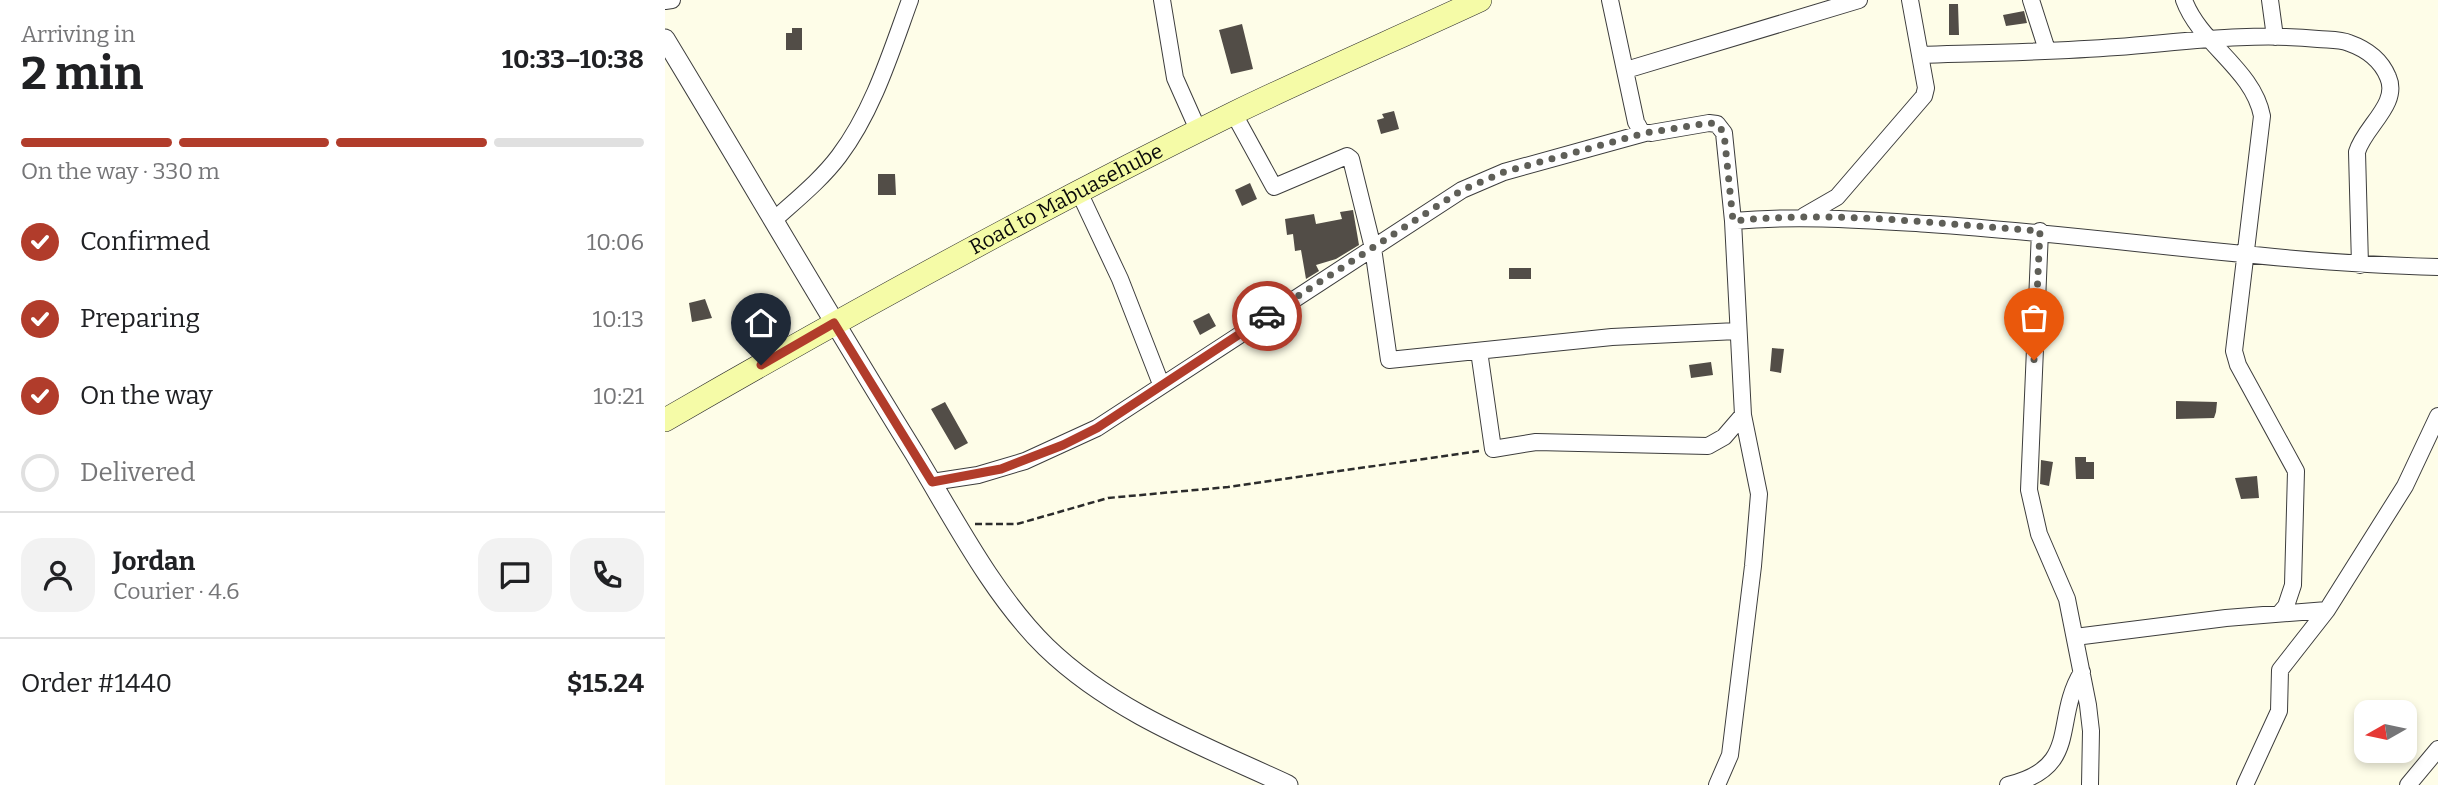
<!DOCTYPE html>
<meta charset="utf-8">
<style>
body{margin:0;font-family:Bitter,serif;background:#f2f2f2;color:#202124;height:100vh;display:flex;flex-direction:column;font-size:26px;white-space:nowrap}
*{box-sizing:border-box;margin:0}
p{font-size:23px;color:#757577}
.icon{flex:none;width:38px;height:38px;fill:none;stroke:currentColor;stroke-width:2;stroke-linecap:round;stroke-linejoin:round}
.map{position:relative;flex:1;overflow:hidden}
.sheet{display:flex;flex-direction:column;background:#fff;width:665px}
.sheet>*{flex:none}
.needle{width:46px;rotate:261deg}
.fabs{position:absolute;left:1689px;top:700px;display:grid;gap:14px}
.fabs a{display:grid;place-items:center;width:63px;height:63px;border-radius:14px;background:#fff;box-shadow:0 4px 10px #0003;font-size:35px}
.pin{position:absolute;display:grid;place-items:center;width:60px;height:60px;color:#fff;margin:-72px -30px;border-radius:50% 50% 50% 0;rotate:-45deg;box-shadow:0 0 7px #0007}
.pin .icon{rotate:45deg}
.courier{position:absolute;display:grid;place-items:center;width:70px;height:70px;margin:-35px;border:5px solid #b13c2b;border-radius:50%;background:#fff;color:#222;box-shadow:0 2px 9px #0007}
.overview em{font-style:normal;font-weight:700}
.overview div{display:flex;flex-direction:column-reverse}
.overview{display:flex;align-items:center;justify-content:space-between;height:119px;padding:0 21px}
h1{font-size:46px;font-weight:700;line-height:52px}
.bar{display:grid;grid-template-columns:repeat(4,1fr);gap:10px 7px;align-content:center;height:84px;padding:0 21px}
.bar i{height:9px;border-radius:5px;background:#e0e0e0}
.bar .on{background:#b13c2b}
.bar p{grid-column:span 4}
.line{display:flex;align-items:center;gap:18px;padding:0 21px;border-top:2px solid #e0e0e0}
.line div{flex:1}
.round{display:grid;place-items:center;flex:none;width:74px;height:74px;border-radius:21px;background:#f2f2f2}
ol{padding:0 21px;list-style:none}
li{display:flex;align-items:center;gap:21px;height:77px}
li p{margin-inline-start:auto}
li .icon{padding:7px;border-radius:50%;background:#b13c2b;color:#fff;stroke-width:4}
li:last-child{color:#757577}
li i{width:38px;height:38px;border:4px solid #e0e0e0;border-radius:50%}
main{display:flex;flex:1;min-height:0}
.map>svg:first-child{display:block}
</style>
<main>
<section class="sheet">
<div class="overview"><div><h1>2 min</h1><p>Arriving in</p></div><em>10:33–10:38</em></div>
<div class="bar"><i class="on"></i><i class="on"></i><i class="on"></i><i></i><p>On the way · 330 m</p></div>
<ol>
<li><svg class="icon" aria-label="check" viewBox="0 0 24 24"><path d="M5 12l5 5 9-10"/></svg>Confirmed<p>10:06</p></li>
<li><svg class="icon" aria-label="check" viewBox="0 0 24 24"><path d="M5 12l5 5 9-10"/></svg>Preparing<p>10:13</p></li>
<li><svg class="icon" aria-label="check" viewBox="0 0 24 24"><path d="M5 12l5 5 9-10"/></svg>On the way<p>10:21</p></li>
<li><i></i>Delivered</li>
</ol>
<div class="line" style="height:126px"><a class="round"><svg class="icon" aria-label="person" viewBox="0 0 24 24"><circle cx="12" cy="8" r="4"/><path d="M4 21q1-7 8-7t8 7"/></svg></a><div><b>Jordan</b><p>Courier · 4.6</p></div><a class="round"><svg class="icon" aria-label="chat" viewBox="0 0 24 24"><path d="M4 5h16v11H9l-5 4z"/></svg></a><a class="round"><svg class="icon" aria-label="phone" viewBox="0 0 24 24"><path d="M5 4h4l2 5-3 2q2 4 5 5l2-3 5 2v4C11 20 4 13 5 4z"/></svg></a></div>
<div class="line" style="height:91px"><div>Order #1440</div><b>$15.24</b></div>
</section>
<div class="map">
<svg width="1773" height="785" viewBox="0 0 1773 785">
<rect width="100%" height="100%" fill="#fefde8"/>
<!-- building -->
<path fill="#524d47" d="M1284,4H1293L1294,35H1284Z
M1359,11L1362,23L1341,26L1338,15Z
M577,24L588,69L566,74L554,30Z
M127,28H137V50H121V33H127Z
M729,111L734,129L716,134L712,120L719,118L717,114Z
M213,174H230L231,195H213Z
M585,183L592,199L577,206L570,190Z
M688,210L694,245L671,259L651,265L654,271L641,279L636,250L630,251L628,234L622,235L620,219L649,214L651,224L677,219L675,212Z
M844,268H866V279H844Z
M40,299L47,318L27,322L24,303Z
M544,313L551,326L535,335L528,321Z
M1107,348L1119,349L1116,373L1105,371Z
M1046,362L1048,375L1026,378L1024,365Z
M1511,401L1552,402L1551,412L1549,418L1511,419Z
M280,402L303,443L290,450L266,409Z
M1410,457H1421V462H1429V479H1411Z
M1376,460L1388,462L1384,486L1375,484Z
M1592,476L1594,498L1576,499L1570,478Z"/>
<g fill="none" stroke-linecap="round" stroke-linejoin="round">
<!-- minor casing -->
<g stroke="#3d3d3d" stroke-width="18">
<path id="minor" d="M497,0L510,78L534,132
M1366,0L1382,50
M1519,0C1535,44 1588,69 1597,116L1569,351L1573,365L1631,471L1628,585L1621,606L1615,613
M1605,0L1610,37
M0,1L7,0
M1255,55C1320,53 1386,52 1452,47C1518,42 1586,32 1653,39C1663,40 1675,39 1684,43C1701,49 1716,60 1723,77C1735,104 1699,127 1692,152L1695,265
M961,70L1194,0
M569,114L609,187L682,156L686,159L708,248L724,360L947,337L1072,331
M414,192L455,279L496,384
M1139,216L1172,197L1259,96L1261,88L1245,0
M109,220C131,200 156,180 174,156C208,111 226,52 245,0
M1068,221C1134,215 1198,220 1264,224C1434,235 1603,263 1773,267
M1375,231L1364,490L1374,534L1402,599L1423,705L1426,731L1425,785
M814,351L828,449L871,442L1043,446L1059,437L1078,415L1068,221L1059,133L1052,124L1044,123L986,133L976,131L971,122L945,0
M267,482L313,475L360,461L432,428L797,190L839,172L980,133
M1410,637L1561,618L1662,610
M1052,785L1065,755L1088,566L1094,494L1078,415
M1343,785C1417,767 1387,721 1417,672
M1580,785L1614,711L1615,670L1662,610L1740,486L1773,416
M1743,785L1773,749"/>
</g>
<!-- tertiary casing -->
<g stroke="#3d3d3d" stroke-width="21">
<path id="tertiary" d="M0,39C83,176 163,314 248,451C287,515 327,594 381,647C448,712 539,746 623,785"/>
</g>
<!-- secondary casing -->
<g stroke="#2c2c2c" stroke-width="24">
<g id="secondary">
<path id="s1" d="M0,420C187,312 376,208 569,113C650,74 733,38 815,0"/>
</g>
</g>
<!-- path -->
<path stroke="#2c2c2c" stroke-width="2.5" stroke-dasharray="7 3.5" stroke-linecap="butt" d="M310,524H352L443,498L563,487L814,451"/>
<!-- minor -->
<use href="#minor" stroke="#fff" stroke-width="16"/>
<!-- tertiary -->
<use href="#tertiary" stroke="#fff" stroke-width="19"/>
<!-- secondary -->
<use href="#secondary" stroke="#f5fba7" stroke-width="23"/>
</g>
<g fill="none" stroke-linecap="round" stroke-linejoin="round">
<!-- done -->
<path stroke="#5f5f58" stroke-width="7" stroke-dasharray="0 12.6" d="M602,316L797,190L839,172L980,133L1044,123L1052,124L1059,133L1068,221C1169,210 1274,224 1375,231L1369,360"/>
<!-- route -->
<path stroke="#b13c2b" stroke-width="9" d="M96,365L169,323L267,482L336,469L398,445L432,428L602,316"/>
</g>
<g text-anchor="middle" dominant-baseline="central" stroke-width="7" stroke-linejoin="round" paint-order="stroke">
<!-- street labels -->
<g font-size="21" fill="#0a0a0a" stroke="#fff">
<text stroke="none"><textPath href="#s1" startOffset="458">Road to Mabuasehube</textPath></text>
</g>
</g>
</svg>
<div class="fabs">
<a><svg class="needle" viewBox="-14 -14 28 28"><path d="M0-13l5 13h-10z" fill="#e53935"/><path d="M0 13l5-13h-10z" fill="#757577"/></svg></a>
</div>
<div class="pin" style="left:1369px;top:360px;background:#ea580c"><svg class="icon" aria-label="bag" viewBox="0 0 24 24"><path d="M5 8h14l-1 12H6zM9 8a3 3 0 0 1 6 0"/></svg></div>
<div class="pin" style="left:96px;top:365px;background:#1f2937"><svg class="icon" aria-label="home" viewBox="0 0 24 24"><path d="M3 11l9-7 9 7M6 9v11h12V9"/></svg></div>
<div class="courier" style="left:602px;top:316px"><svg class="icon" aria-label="car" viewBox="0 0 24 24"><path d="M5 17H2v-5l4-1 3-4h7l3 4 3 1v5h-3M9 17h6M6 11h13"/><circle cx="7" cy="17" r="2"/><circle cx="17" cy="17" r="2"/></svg></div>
</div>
</main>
